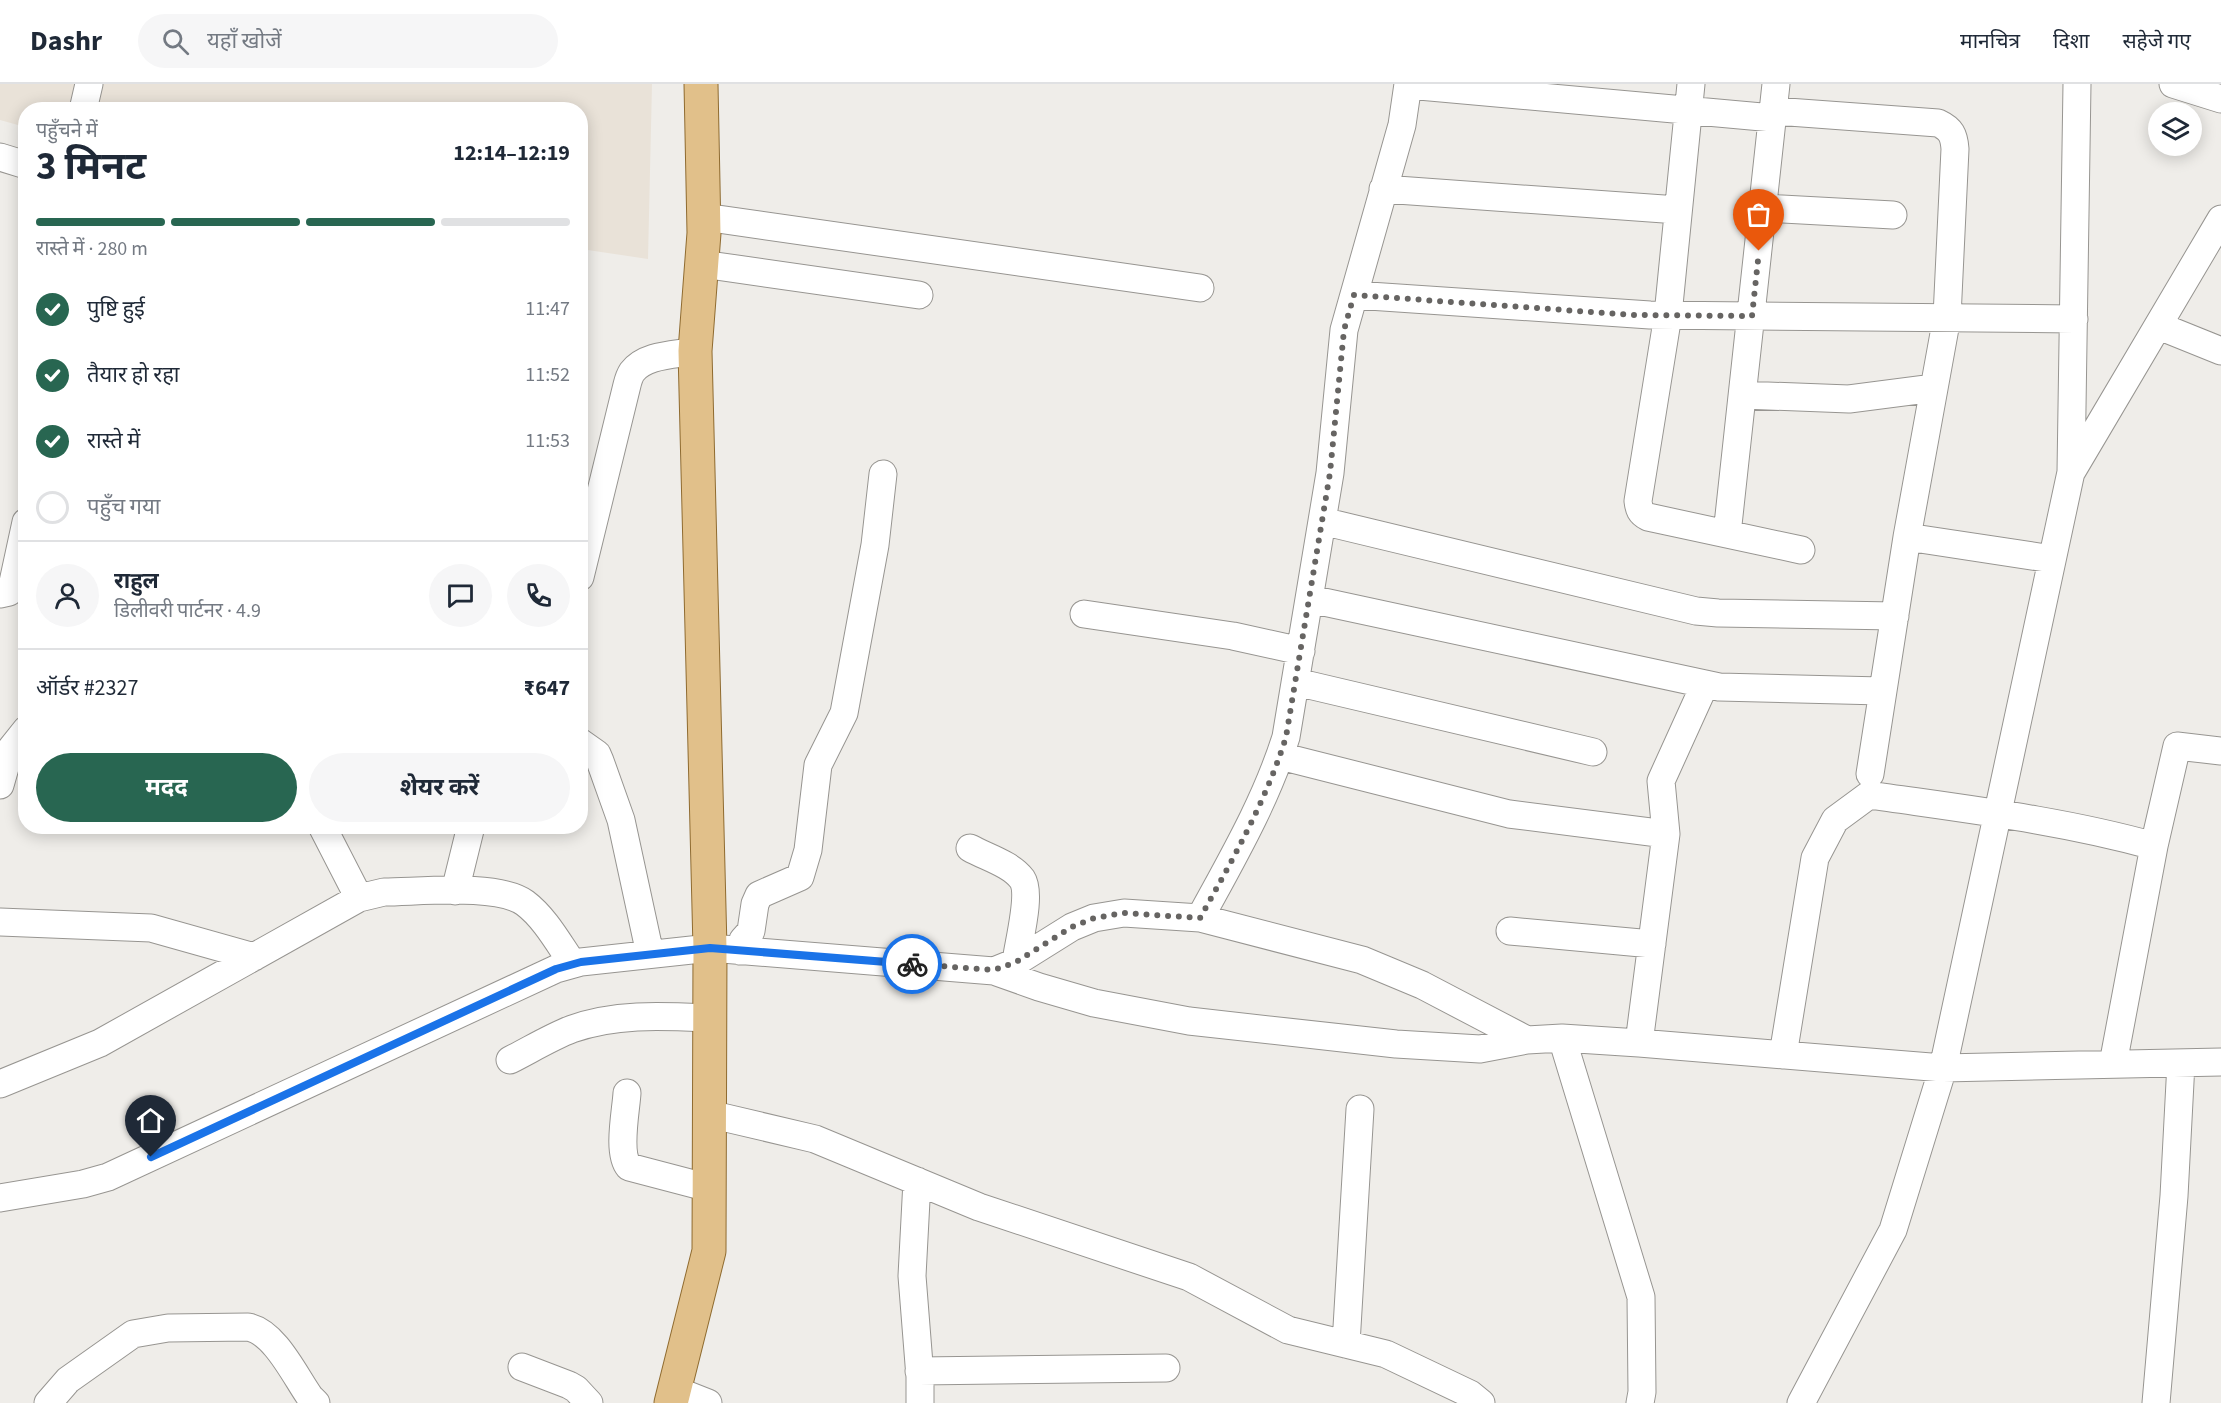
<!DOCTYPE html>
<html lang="hi">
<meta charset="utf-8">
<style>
body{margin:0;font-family:"Source Sans 3","Noto Sans Devanagari",sans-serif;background:#f6f6f7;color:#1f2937;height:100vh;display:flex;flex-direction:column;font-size:22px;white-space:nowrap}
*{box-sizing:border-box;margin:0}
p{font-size:20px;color:#747a83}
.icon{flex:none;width:33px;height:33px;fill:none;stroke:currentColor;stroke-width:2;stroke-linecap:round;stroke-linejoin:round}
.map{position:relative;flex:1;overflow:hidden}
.drawer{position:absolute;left:18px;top:18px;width:570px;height:732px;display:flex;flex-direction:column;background:#fff;border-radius:24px;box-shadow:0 3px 15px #0003}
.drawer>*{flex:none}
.controls{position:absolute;left:2148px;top:18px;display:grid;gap:12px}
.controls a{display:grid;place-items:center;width:54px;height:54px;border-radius:50%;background:#fff;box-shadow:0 3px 15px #0003;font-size:30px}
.pin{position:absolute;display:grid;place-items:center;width:51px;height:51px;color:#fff;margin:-62px -26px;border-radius:50% 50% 50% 0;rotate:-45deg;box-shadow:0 0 6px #0007}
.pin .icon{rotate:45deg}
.courier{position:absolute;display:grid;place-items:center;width:60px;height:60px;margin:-30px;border:4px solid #1a73e8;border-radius:50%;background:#fff;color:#222;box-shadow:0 2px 8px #0007}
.summary em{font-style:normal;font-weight:700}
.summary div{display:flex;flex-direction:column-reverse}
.summary{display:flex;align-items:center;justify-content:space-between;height:102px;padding:0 18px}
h1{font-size:39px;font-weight:700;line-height:45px}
.bar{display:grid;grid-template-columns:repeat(4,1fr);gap:9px 6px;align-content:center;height:72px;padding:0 18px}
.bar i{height:8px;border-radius:4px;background:#e0e1e3}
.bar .selected{background:#286651}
.bar p{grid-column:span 4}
.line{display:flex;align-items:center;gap:15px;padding:0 18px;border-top:2px solid #e0e1e3}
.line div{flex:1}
.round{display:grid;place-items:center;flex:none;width:63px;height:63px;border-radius:32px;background:#f6f6f7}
ol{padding:0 18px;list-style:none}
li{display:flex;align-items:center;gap:18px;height:66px}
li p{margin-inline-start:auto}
li .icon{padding:6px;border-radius:50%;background:#286651;color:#fff;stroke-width:4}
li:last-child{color:#747a83}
li i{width:33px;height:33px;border:3px solid #e0e1e3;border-radius:50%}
.cta{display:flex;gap:12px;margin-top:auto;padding:12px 18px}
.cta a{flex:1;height:69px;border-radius:36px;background:#286651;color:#fff;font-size:24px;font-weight:700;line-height:69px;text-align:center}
.cta a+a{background:#f6f6f7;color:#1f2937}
header{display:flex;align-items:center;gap:36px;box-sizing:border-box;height:84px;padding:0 30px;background:#fff;border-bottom:2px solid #e0e1e3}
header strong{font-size:28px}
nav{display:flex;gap:33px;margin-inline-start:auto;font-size:21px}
.search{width:420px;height:54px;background:#f6f6f7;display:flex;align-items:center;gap:15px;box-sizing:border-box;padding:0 21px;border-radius:33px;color:#747a83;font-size:22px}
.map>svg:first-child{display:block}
</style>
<header>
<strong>Dashr</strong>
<div class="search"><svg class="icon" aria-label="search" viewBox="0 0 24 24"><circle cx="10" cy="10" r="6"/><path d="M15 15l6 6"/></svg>यहाँ खोजें</div>
<nav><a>मानचित्र</a><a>दिशा</a><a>सहेजे गए</a></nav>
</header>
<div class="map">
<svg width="2221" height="1319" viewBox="0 0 2221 1319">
<rect width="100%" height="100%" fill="#efede9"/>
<!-- built -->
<path fill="#e9e2d8" d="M0,0H652L648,175L581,165L580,26H26L25,43L0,36Z"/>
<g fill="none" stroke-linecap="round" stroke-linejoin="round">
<!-- minor casing -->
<g stroke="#979591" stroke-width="29">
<path id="minor" d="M1691,0L1668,231L1638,417C1639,425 1640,429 1648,433L1801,466
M2173,0L2221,15
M1408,1L1773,34
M83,26L89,0
M1774,27L1938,39C1951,45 1954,51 1955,65L1947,233L1907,453L1870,690
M0,73L26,81
M1383,105L1678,126
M1764,124L1893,131
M704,133L1200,204
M702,180L919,211
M1354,211L1650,231L2074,235
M2159,242L2221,267
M1743,311L1849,315L1934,304
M2072,387L2221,135
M1322,437L1696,527L1718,529L1895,532
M1727,450L1776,0
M1907,453L2052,475
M580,493L627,301C628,297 630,291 632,288C645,270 676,271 695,267
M0,510L9,508L12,503L26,438
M1310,515L1719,603L1882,607
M1084,530L1233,552L1301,567
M1296,598L1593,668
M580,658L597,670L600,677L621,736L650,870
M1280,672L1509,730L1666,750
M0,701L10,666L26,646
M322,742L359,814
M970,764C986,773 1011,780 1022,795C1032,810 1018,860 1016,878
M455,807L471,742
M1200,834C1232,775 1266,717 1286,653L1330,389L1344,246L1402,41L1408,0
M0,838L151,844L254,873
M1510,847L1652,860
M740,867L743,856L751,847L755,820L759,811L800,793L808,766L818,681L844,629L875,461L883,390
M994,887L1039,903L1094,919L1189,937L1396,960L1480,965L1527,956
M1562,954L1641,1213L1642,1308L1640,1319
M1639,959L1666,750L1661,697L1705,600
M1783,971L1815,774L1835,736L1869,711C1965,725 2061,736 2154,762
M510,976C530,966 551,953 572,945C616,929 664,932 710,934
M2113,980L2154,762L2177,662L2221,667
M0,1000L100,959L359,814L384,808C418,808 498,799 525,819C545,834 559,860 573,880
M627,1009C626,1027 617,1069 629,1083L709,1104
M709,1030L815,1055L979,1123L1189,1193L1288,1246L1386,1270L1470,1310L1481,1319
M917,1097L912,1192L920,1293V1319
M0,1114L83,1100L108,1093L556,885L581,878L710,864L994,887L1016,878L1072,843L1094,834L1124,829L1200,834L1362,876L1422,901L1527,956L1562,954L1639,959L1943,984L2221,978
M1346,1260L1360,1025
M522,1283L569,1301L576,1305L589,1319
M919,1287L1166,1284
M675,1306L708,1319
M48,1319L68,1296L133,1250L168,1244L248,1243C275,1248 295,1292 310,1313L316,1319
M1801,1319L1893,1146L1943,984L2071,388L2077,0
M2156,1319L2174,1112L2181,979"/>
</g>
<!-- major casing -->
<g stroke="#8f6b30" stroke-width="35">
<path id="major" d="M671,1319L709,1167L710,864L695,267L704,149L701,0"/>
</g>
<!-- minor -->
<use href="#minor" stroke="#fff" stroke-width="27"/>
<!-- major -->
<use href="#major" stroke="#e1c08a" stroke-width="33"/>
</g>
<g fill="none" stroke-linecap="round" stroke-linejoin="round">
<!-- done -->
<path stroke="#666462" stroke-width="6" stroke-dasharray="0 10.8" d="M912,880L994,886L1016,878L1072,843L1094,834L1124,829L1200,834C1233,775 1266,717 1286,653L1330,389L1344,246L1354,211L1634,231L1752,232L1759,167"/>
<!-- route -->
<path stroke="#1a73e8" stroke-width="8" d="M151,1073L556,885L581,878L710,864L912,880"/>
</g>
</svg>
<div class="controls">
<a><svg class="icon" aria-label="layers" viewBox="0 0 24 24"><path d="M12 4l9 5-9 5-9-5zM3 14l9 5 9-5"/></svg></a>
</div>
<div class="pin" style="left:1759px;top:167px;background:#ea580c"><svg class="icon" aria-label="bag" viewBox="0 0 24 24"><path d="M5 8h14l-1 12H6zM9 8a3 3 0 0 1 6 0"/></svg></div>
<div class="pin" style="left:151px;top:1073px;background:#1f2937"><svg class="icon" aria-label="home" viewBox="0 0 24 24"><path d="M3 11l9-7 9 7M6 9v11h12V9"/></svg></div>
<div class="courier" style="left:912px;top:880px"><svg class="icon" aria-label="bike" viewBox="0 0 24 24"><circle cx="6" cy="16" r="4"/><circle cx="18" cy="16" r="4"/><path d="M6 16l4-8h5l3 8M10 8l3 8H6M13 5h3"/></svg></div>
<section class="drawer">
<div class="summary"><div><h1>3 मिनट</h1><p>पहुँचने में</p></div><em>12:14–12:19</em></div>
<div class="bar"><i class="selected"></i><i class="selected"></i><i class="selected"></i><i></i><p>रास्ते में · 280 m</p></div>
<ol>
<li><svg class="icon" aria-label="check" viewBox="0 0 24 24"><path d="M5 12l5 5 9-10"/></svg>पुष्टि हुई<p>11:47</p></li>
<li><svg class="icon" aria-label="check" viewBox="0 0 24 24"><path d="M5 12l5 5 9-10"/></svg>तैयार हो रहा<p>11:52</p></li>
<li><svg class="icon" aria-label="check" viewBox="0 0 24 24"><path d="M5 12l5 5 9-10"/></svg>रास्ते में<p>11:53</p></li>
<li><i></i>पहुँच गया</li>
</ol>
<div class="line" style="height:108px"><a class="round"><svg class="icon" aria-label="person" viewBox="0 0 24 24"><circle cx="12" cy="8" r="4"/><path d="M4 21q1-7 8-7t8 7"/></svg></a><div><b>राहुल</b><p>डिलीवरी पार्टनर · 4.9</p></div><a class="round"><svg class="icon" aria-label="chat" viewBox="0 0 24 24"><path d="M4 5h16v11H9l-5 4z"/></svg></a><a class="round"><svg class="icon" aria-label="phone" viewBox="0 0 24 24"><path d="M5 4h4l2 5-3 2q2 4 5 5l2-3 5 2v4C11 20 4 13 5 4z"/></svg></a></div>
<div class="line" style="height:78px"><div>ऑर्डर #2327</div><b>₹647</b></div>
<div class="cta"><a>मदद</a><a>शेयर करें</a></div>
</section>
</div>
